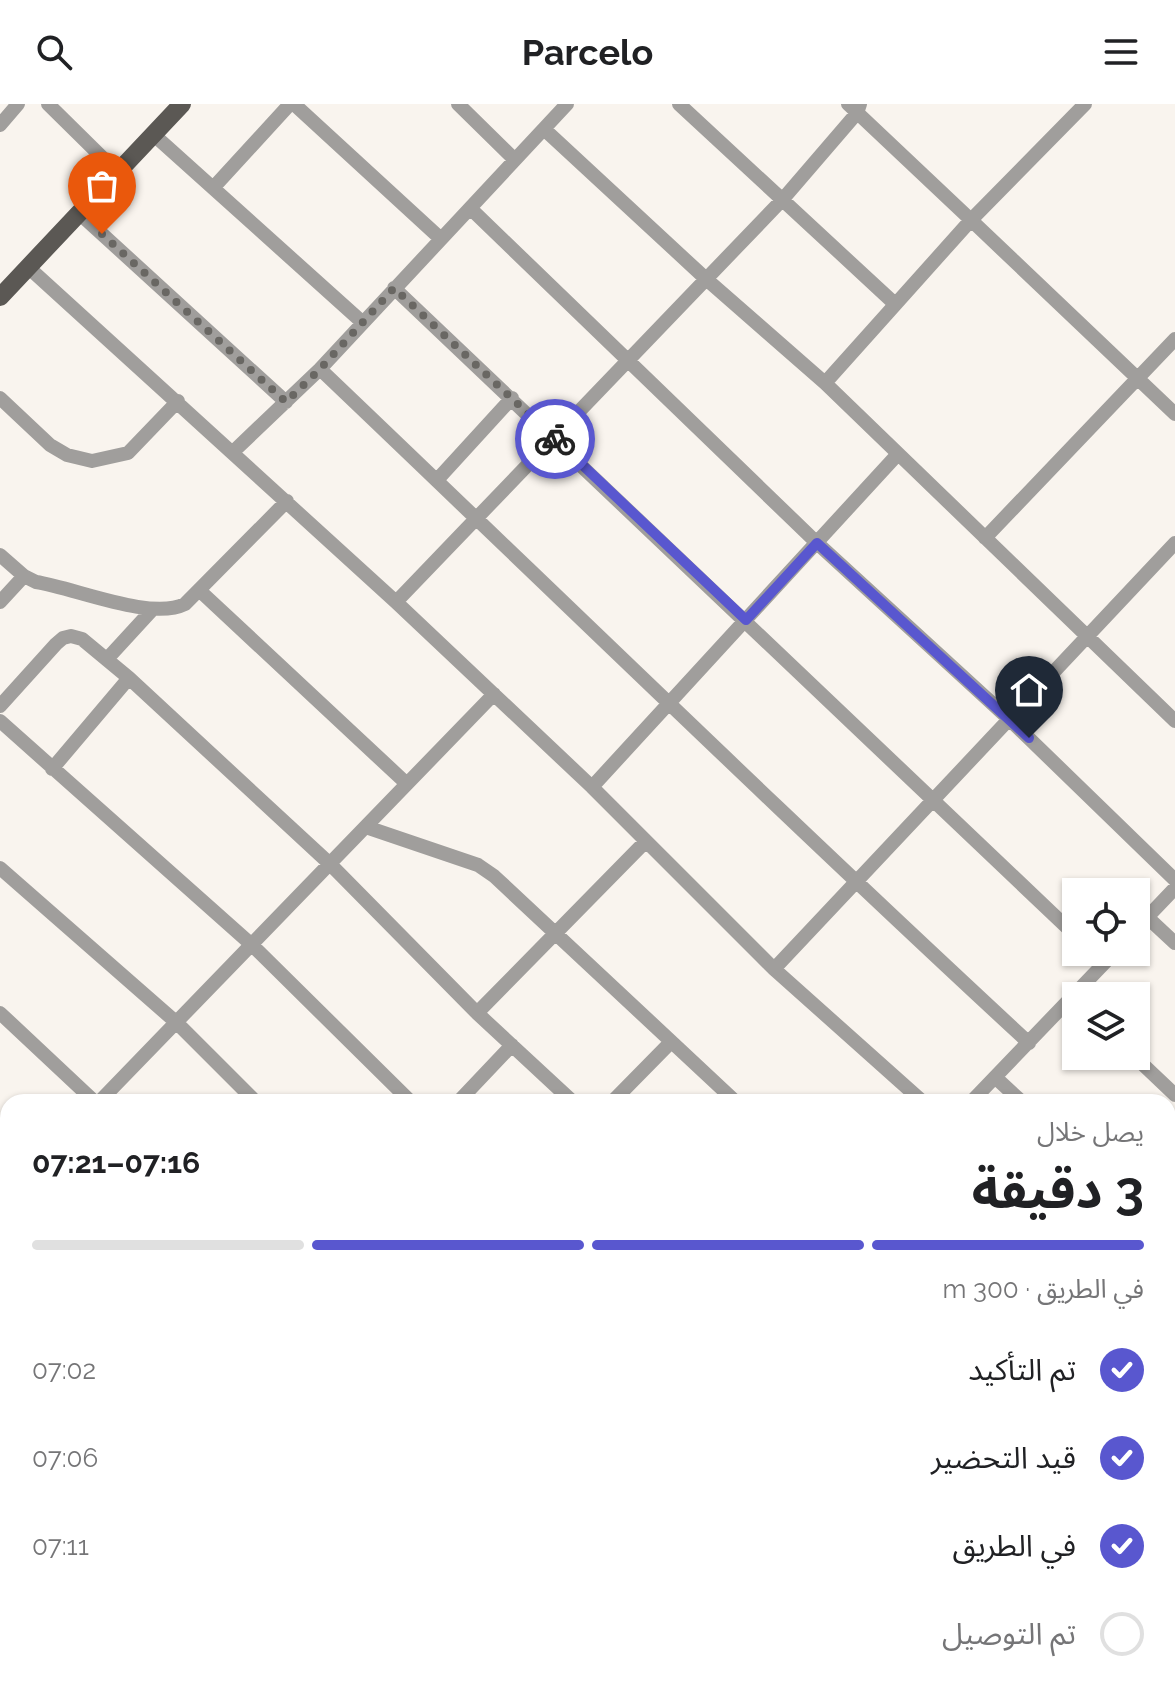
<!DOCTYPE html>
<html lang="ar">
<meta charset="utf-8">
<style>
body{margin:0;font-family:Raleway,"Noto Sans Arabic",sans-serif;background:#f6f6f6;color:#202124;direction:rtl;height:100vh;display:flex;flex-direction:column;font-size:30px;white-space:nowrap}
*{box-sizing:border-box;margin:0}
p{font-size:26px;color:#757577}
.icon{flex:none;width:44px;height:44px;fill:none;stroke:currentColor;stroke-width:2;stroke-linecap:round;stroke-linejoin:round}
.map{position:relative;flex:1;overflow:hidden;direction:ltr}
.side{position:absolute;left:0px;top:990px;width:1176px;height:600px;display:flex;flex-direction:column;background:#fff;border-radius:24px 24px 0 0;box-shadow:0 2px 6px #0004;direction:rtl}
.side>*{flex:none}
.tools{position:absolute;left:1062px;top:774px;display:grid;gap:16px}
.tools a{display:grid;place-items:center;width:88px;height:88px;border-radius:0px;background:#fff;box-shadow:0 2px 6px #0004;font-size:40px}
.pin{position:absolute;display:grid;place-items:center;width:68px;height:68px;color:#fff;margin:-82px -34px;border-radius:50% 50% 50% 0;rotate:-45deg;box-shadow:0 0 8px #0007}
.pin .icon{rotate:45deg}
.courier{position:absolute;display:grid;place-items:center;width:80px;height:80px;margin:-40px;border:6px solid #5957cf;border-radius:50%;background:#fff;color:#222;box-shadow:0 2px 10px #0007}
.summary em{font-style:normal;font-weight:700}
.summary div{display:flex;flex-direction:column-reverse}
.summary{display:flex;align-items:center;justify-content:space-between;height:136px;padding:0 32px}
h1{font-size:52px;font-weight:700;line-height:60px}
.bar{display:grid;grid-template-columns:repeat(4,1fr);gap:12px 8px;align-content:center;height:96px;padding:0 32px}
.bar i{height:10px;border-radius:6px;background:#e0e0e0}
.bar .on{background:#5957cf}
.bar p{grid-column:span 4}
ol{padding:0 32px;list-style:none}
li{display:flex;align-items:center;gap:24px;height:88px}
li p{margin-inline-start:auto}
li .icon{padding:8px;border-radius:50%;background:#5957cf;color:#fff;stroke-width:4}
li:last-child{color:#757577}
li i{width:44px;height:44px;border:4px solid #e0e0e0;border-radius:50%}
header{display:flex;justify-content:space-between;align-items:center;height:104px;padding:0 32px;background:#fff;font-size:36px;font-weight:700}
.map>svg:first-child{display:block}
</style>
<header><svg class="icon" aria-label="menu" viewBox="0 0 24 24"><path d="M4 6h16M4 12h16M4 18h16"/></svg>Parcelo<svg class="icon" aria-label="search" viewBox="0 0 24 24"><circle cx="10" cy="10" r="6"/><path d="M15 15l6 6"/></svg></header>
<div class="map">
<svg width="1175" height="1590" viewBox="0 0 1175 1590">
<rect width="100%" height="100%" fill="#f9f4ee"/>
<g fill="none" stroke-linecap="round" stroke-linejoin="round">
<!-- minor -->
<path stroke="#a09e9c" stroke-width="14" d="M48,0L118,69
M294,0L441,135
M458,0L514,55
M679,0L895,200
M848,0L971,116L1085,0
M0,21L18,0
M544,25L705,174L825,279L1175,617
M154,31L362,218
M213,84L290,0
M470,104L817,439L1008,614L1175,776
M79,109L286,298
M28,163L396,498L592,683L774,865L923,998
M394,184L1076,832
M320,265C556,490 790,718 1029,939
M825,279L971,116L1175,310
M0,294L50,341L67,351L92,357L128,349L178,297
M234,347L320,265L567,0
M437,376L512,294
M985,434L1175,235
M0,451L24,472L36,478C75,484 151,517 185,500L287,397
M199,486L407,680
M0,498L24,472
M396,498L783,95L857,9L860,0
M107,555L152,506
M0,602L56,540L63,534L71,532L82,535L129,574L330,760L477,909L573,998
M0,617L252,841L411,998
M52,665L129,574
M592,683L897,351
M366,723L478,761L494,772L736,998
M0,764L177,919L256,998
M1147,813L1175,839
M1136,825L1175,784
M774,865L1175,439
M0,909L95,998
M477,909L646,737
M1134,952L1175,991
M996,974L1022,998
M99,998L494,590
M458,998L512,941
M612,998L671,938
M971,998L1115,848
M0,1055L8,1063
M0,1101L8,1092
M1168,1132L1175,1139
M0,1216L8,1225
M1168,1234L1175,1241
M0,1372L8,1380
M0,1410L8,1402
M0,1534L8,1526
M402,1582L404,1590
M575,1582L584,1590
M641,1582L651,1590
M937,1582L940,1590
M56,1590L64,1582
M261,1590L275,1582
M688,1590L690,1582
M738,1590L752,1582"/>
<!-- major -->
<path stroke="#5b5854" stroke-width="18" d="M0,193L182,0"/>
</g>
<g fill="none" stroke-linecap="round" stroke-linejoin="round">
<!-- done -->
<path stroke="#696763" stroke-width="8" stroke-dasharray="0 14.4" d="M102,130L286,298L320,265L394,184L555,335"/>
<!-- route -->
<path stroke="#5957cf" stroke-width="10" d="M555,335L746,516L817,439L1029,634"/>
</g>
</svg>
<div class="tools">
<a><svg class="icon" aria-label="locate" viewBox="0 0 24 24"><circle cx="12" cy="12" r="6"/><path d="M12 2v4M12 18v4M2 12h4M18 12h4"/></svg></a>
<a><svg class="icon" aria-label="layers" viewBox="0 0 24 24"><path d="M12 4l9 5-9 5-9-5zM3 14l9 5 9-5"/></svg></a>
</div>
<div class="pin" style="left:102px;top:130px;background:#ea580c"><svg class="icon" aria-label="bag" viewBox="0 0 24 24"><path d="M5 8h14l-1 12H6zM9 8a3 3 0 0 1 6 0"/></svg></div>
<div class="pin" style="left:1029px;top:634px;background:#1f2937"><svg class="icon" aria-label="home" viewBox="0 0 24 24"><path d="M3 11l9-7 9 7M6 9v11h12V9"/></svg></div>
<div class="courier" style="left:555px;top:335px"><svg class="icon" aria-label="bike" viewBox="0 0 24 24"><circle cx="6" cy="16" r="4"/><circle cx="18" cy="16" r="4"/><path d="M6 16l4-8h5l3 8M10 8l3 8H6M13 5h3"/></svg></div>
<section class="side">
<div class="summary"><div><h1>3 دقيقة</h1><p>يصل خلال</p></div><em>07:16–07:21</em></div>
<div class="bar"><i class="on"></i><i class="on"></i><i class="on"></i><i></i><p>في الطريق · 300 m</p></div>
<ol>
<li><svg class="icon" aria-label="check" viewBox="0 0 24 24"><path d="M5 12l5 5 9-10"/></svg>تم التأكيد<p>07:02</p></li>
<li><svg class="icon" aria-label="check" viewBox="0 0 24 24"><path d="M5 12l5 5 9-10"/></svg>قيد التحضير<p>07:06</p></li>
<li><svg class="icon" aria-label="check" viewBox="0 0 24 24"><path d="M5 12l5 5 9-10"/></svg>في الطريق<p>07:11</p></li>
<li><i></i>تم التوصيل</li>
</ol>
</section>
</div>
